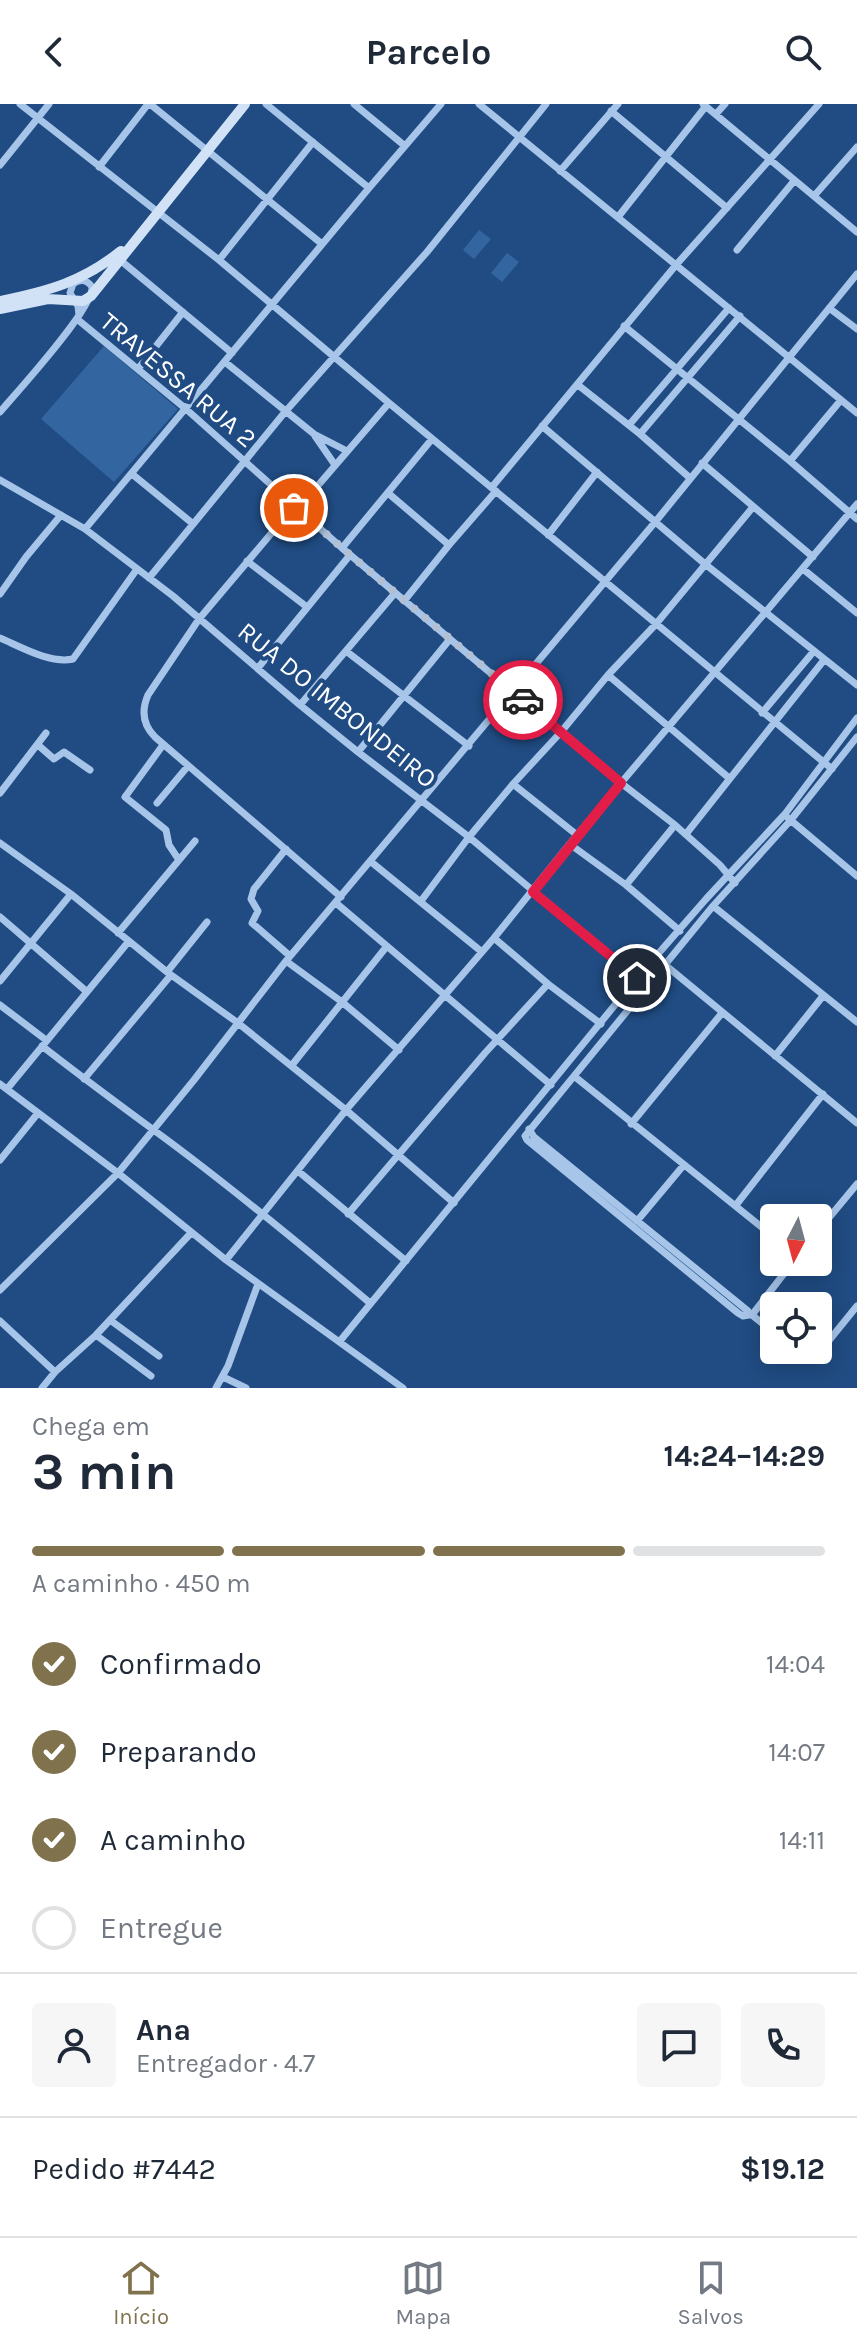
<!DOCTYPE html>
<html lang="pt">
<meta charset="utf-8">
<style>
body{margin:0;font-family:Karla,sans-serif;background:#f6f6f7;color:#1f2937;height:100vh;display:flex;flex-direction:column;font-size:30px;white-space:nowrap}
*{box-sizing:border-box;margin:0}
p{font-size:26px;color:#747a83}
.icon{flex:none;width:44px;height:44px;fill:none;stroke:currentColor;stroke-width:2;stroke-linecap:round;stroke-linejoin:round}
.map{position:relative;height:1284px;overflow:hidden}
.side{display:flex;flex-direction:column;background:#fff;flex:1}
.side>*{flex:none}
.needle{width:52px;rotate:186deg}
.buttons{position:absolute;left:760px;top:1100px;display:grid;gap:16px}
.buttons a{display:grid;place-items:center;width:72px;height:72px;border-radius:8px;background:#fff;box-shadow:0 4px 20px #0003;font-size:40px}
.pin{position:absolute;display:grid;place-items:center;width:68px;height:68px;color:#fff;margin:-34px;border:4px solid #fff;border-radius:50%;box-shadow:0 2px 8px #0007}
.courier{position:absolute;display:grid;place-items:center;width:80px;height:80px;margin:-40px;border:6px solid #e11d48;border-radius:50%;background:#fff;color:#222;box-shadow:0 2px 10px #0007}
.overview em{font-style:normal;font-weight:700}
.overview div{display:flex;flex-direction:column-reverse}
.overview{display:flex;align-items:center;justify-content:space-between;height:136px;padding:0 32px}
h1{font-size:52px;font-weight:700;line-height:60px}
.bar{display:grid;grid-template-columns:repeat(4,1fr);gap:12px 8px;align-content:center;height:96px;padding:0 32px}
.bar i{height:10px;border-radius:6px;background:#e0e1e3}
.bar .current{background:#80724d}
.bar p{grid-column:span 4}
.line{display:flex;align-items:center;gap:20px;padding:0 32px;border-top:2px solid #e0e1e3}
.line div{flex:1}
.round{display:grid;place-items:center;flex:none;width:84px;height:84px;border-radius:8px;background:#f6f6f7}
ol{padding:0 32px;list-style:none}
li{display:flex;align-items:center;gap:24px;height:88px}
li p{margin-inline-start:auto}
li .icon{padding:8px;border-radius:50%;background:#80724d;color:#fff;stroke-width:4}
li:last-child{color:#747a83}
li i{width:44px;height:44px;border:4px solid #e0e1e3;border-radius:50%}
header{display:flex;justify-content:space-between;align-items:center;height:104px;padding:0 32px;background:#fff;font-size:36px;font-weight:700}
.menu{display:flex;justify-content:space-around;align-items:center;height:112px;border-top:2px solid #e0e1e3;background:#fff;font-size:22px;color:#747a83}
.menu a{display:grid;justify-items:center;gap:4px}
.menu .current{color:#80724d}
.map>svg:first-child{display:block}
</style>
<header><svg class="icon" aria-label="back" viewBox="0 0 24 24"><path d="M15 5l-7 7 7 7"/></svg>Parcelo<svg class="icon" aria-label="search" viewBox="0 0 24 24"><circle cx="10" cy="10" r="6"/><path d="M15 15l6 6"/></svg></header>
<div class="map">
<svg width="857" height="1284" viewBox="0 0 857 1284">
<rect width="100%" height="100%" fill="#204c83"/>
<!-- green -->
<path fill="#3366a1" d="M479,126L491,135L474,155L463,146Z
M507,149L519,158L502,178L491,169Z
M104,242L178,305L114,378L41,315Z"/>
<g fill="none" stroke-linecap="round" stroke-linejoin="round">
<!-- street -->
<path stroke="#a7c5e9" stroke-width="7" d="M20,0L219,156L389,299L832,665
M150,0L322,140
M266,0L369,84
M354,0L405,42
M479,0L857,309
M703,0L857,128
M611,7L727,104
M716,10L725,0
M0,61L49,0
M99,63L148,0
M560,67L618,0
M814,92L857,43
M618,113L706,2
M737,146L794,77
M120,156L232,249
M219,156L313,38
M829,204L857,225
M77,215L186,305L342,444L621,679L675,721L720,761L735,779
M624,222L790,357L857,415
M225,258L314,330L347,347
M138,265L183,208
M578,281L640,330L690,374
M0,308C17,288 94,204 92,183C87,175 79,175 73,180L70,189L78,202L79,211
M629,321L729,204
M542,322L705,460L857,581
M640,330L740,212
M315,332L335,361
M790,357L841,296
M702,359L813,453
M132,370L192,419
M0,376L85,425L173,492L300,601L358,648L469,733L637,874
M492,383L676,161L819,0
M388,389L449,441
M85,425L369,84L441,0
M548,431L597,368
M342,444L432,335
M247,457L307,503
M803,465L857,509
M149,474L285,308L427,148L546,0
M0,490L26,453L61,411
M404,497L449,441L496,387
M0,534C21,543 50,560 73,555L137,465
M346,547L469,642
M258,564L350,451
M608,571L729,674
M300,601L395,489
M762,609L814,547
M38,641L54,655L64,648L90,666
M163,641L125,693L166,726L169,741L179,756
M358,648L450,535
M513,680L561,628L608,571L656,520L753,403
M0,689L46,629
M157,699L188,662
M788,714L857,772
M686,730L824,556
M0,739L71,790L167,868L238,919L346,1006L454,1099
M571,741L626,781L680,827
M286,745L254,785L251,795L258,807L252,819L290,852
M370,757L482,848
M626,781L675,721
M341,793L155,633C143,621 141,607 148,591L199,515L291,406L302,400L389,299
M421,797L469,733L513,680L577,731
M336,799L551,981
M713,802L857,918
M0,813L86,887
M118,829L195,737
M286,857L342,898L399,946
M664,860L857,1019
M167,868L207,818
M0,877L71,790
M548,880L601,920
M0,901L46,936
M42,942C79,971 117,999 155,1027C229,1081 300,1140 370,1199
M775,952L823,892
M292,961L387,842
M574,972L774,1133
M84,975L171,871
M0,980L118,1069L226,1156L403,1284
M7,985L129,837
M631,1020L722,909
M529,1025L534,1033L748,1207L749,1211
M0,1056L38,1009
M298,1067L406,1157
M736,1101L823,990
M348,1110L485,949L548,880L494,834
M637,1117L683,1062
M818,1127L857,1080
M226,1156L346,1006L494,834L577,731L857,400
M0,1186L118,1069L194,976L286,857L656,417L857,170
M749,1211L743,1212L738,1209L527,1036L525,1032L713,802L790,717L857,633
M749,1211H752L793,1158
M752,1211L774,1229
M110,1216L159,1252
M0,1217L55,1268
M96,1231L151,1272
M340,1237L637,874L706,795L785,710L857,614
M795,1246L807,1255H814L857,1202
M223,1273L246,1284
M42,1284L55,1268L96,1231L191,1129
M216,1284L228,1262L258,1180"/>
<!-- secondary -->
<path stroke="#d1e2f7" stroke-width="10" d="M0,197C49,187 82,178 121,147
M0,205L48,195L83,197L91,192L245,0"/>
</g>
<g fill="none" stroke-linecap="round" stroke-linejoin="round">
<!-- done -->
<path stroke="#b1c0d4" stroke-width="8" stroke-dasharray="0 14.4" d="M294,404L296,403L342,444L523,596"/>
<!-- route -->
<path stroke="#e11d48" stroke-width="10" d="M523,596L621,679L533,788L637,874"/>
</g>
<g text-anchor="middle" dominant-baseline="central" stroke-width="8" stroke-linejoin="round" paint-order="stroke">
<!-- street labels -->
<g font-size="26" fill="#fff" stroke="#204c83">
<text transform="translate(178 276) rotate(40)">TRAVESSA RUA 2</text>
<text transform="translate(337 601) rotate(39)">RUA DO IMBONDEIRO</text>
</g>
</g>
</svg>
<div class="buttons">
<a><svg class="needle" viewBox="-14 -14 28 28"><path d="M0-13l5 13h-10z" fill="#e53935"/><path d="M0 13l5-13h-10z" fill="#747a83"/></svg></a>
<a><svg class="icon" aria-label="locate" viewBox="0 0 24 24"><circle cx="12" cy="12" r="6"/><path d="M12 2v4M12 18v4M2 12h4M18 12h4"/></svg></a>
</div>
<div class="pin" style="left:294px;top:404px;background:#ea580c"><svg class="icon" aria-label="bag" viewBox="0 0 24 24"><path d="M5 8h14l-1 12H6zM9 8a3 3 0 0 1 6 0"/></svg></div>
<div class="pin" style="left:637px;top:874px;background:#1f2937"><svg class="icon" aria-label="home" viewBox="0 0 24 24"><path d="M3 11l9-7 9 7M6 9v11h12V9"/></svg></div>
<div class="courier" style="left:523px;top:596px"><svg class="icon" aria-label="car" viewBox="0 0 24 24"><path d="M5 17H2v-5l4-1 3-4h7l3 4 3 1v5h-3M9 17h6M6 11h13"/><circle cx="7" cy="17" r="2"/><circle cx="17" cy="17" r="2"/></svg></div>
</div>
<section class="side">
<div class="overview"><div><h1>3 min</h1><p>Chega em</p></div><em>14:24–14:29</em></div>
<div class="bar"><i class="current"></i><i class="current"></i><i class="current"></i><i></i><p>A caminho · 450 m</p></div>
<ol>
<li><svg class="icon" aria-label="check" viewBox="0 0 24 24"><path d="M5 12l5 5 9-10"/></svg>Confirmado<p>14:04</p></li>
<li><svg class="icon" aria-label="check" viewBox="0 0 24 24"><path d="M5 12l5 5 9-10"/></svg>Preparando<p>14:07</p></li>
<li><svg class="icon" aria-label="check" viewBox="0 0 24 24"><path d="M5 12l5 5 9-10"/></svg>A caminho<p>14:11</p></li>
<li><i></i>Entregue</li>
</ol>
<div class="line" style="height:144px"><a class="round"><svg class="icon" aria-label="person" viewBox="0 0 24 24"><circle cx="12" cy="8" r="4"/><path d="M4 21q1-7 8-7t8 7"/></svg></a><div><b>Ana</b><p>Entregador · 4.7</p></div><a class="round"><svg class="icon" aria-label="chat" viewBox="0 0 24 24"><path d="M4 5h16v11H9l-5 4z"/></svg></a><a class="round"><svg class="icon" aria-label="phone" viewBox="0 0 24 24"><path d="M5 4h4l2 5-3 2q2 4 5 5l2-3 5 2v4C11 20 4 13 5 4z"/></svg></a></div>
<div class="line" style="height:104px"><div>Pedido #7442</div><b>$19.12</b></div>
</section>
<nav class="menu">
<a class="current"><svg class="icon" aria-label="home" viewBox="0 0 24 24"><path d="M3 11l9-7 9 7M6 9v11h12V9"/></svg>Início</a>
<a><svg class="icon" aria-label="map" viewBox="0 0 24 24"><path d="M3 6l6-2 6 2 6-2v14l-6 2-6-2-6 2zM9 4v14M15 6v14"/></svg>Mapa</a>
<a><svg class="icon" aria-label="saved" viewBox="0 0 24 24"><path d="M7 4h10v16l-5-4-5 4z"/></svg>Salvos</a>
</nav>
